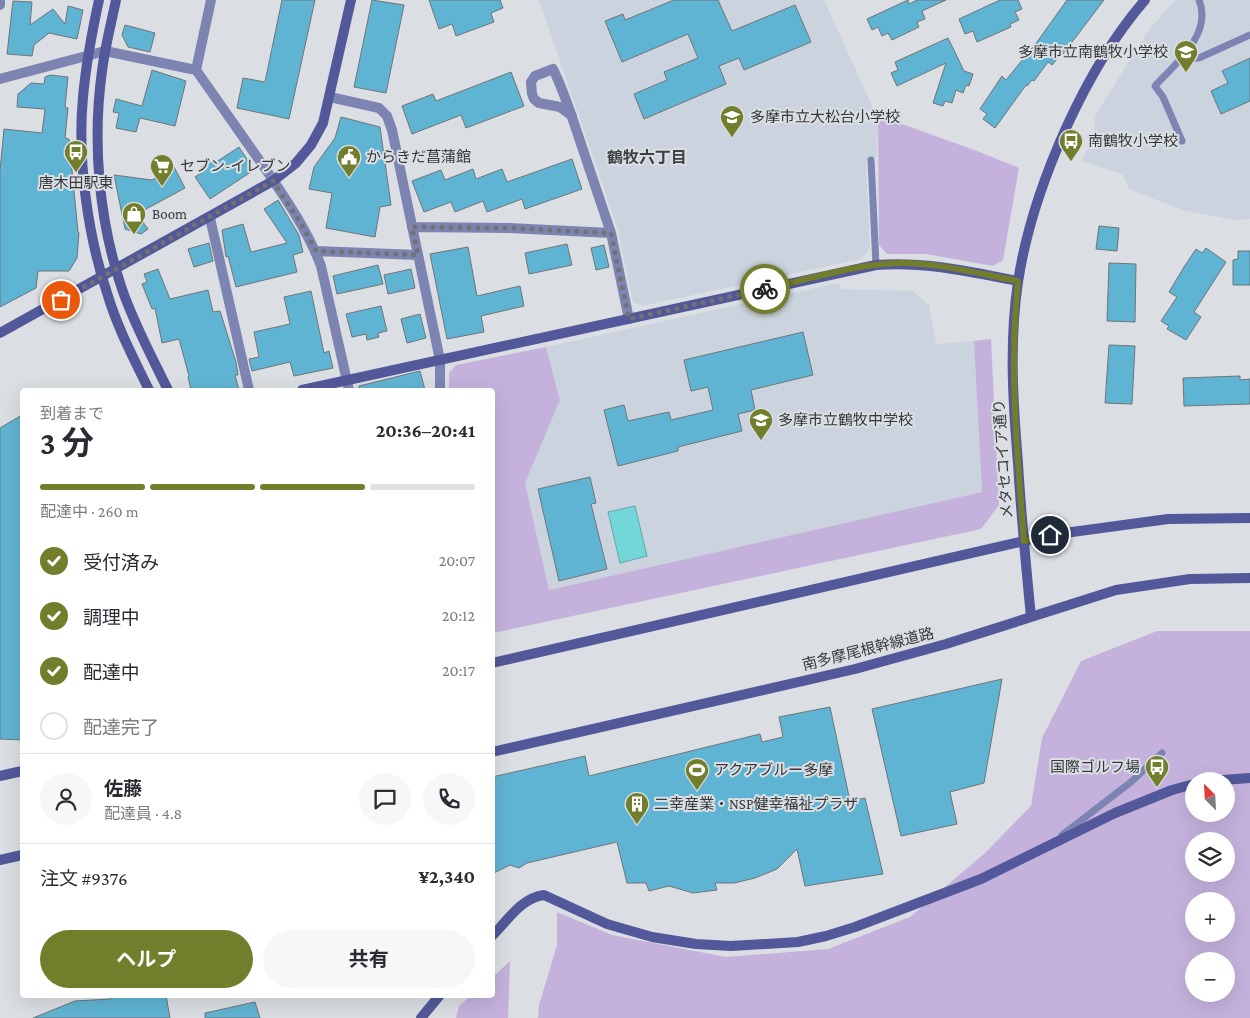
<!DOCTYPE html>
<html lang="ja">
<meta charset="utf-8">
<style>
body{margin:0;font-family:"Crimson Pro","Noto Sans JP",serif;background:#f7f7f7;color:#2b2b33;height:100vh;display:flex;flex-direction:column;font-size:19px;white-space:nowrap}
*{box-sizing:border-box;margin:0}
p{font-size:16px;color:#7c7c81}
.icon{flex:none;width:28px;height:28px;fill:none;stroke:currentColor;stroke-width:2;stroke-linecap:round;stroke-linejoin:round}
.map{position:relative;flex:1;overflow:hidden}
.side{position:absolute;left:20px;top:388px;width:475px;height:610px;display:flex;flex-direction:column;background:#fff;border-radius:5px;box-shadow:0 5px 20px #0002}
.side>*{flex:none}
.needle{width:32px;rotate:336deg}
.controls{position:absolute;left:1185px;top:772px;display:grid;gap:10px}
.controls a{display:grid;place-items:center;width:50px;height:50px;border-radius:50%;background:#fff;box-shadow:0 5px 20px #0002;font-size:25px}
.pin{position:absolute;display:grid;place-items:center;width:42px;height:42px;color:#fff;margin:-21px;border:2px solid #fff;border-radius:50%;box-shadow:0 1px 5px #0007}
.courier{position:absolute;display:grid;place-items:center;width:50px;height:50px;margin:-25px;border:4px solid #727e2b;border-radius:50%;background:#fff;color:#222;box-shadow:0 1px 6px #0007}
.headline em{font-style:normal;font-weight:700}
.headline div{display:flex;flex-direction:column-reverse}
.headline{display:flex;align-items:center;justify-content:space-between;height:85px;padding:0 20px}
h1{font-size:32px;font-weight:700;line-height:38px}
.bar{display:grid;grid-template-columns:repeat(4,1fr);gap:8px 5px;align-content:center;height:60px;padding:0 20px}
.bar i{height:6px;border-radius:4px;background:#e1e1e2}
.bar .active{background:#727e2b}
.bar p{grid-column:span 4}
.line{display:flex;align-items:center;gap:12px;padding:0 20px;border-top:1px solid #e1e1e2}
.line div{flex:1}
.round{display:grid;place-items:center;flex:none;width:52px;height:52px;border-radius:26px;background:#f7f7f7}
ol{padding:0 20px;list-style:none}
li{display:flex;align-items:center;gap:15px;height:55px}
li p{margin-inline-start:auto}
li .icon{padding:5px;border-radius:50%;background:#727e2b;color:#fff;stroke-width:4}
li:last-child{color:#7c7c81}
li i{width:28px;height:28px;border:2px solid #e1e1e2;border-radius:50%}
.button{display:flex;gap:10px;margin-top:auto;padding:10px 20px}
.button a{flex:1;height:58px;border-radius:30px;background:#727e2b;color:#fff;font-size:20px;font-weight:700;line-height:58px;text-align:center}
.button a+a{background:#f7f7f7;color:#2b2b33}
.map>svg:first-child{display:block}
</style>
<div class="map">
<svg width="1250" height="1018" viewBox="0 0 1250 1018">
<rect width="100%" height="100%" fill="#dbdfe3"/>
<!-- built -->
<path fill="#cbd4de" d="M539,0H824L878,119L877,157L866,160L870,248L861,259L642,306L633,302L618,230Z
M1175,0H1250V219L1235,220L1186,211L1138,193L1129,188L1122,174L1082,161L1094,137L1095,116L1148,31Z
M838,283L842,289L913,291L929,305L936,344L974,341L982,492L549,590L525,483L560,400L546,347Z"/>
<!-- green -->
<path fill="#c4b2dc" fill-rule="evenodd" d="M878,119H888L977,151L1019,168L1003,260L993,266L926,254H887L879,245Z
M991,339L999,505L981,529L493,633L492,390H449V373L456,365L546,347L560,400L525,483L549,590L982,492L974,341Z
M1157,631H1250V1018H538L539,1005L557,945V912L612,935L726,957L828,949L910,917L985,853L1031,806L1042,738L1081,661ZM1194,781H1226V814H1194ZM1194,841H1226V874H1194ZM1194,901H1226V934H1194ZM1194,961H1226V994H1194Z
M510,961L508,1018H456L459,1006L472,995H492L493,977Z"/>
<!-- water -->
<path fill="#73d6d8" stroke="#61a7a8" d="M635,506L647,556L620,563L608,512Z"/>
<!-- building -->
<path fill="#60b4d3" stroke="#6f7476" d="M282,0H315L289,119L237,108L243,78L265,82Z
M372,0L404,5L386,93L354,87Z
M429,0H500L503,8L491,13L494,22L456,36L452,24L439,29Z
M674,0H718L732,31L795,5L811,42L744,70L739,58L719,66L726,84L644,119L634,94L667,80L664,72L698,58L688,34L622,62L605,21L623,14L625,20Z
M908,0L909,4L917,0H946L922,11L925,19L917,22L919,27L892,40L888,33L882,36L878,27L872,30L867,19Z
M1000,0H1018L1022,9L1015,12L1019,20L1010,24L1011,27L977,42L973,31L965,34L959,19Z
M1067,0H1104L1063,54L1062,53L1052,65L1048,62L1034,81L1032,80L1027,86L1026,85L995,128L983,119L987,114L980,109L1002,76L1006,80L1037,42Z
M13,1L32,2L30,25L53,9L65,24L68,6L83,10L77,39L49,33L34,45L32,56L7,54Z
M125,25L155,33L150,52L128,47L122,35Z
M948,38L964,71L973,74L969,86L966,85L963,93L956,90L952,103L945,101L943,106L933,103L946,63L897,86L891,73L898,70L895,62Z
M1250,58V101L1221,114L1211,91L1228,83L1222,71Z
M152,70L186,81L175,126L140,118L136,132L116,128L119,113L113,112L116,99L142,106Z
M511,72L524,106L466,128L461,115L412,134L402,106L433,94L436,101Z
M50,75L68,77L65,107L68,108L65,138L69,139L78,232L79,233L77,258L69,271H38L36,288L0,307V170L4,129L42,133L45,109L17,107L18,94L31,83L44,84L45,77Z
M341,117L380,127L391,205L380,207L375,237L326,228L332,193L309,189L314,167L335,138Z
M239,147L254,170L210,199L195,177L204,171L201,167L211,160L213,164Z
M572,159L582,189L525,209L522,199L487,212L483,201L455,212L451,202L424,212L412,181L441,170L445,180L473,169L476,179L502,169L507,182Z
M174,167L185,188L137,214L148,229L141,234L125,229L114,175L152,180Z
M278,200L299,235L303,252L293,255L297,272L236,287L228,256L226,257L222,230L243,224L251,252L287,243L264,209Z
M1099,226L1119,228L1117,251L1096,249Z
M209,243L213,261L194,267L188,249Z
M567,244L572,265L529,274L525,253Z
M604,245L609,267L596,270L591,248Z
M468,247L477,296L520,286L524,306L481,316L484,332L447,339L430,254Z
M1206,248L1226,262L1194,312L1201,317L1186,340L1167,329L1169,326L1161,321L1177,297L1169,292L1184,267L1196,249L1202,253Z
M1238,251H1250V285H1233V260L1238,259Z
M1109,263L1136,264L1135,322L1107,321Z
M378,265L383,284L337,294L333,276Z
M158,269L170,299L208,290L213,312L220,311L236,362L238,375H235L239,390H191L188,377L189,376L179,339L162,343L155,308L152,309L142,284L147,282L144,274Z
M411,269L415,288L388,294L384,275Z
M311,291L324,353L329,351L333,368L294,376L290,362L252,371L249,359L259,357L254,332L290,324L284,297Z
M381,306L387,331L378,333L379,337L367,340L366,334L352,337L346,314Z
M420,314L426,338L407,343L401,319Z
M803,332L813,375L751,390L755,410L738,414L742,431L678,447V451L618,466L604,410L624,405L628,421L669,412L671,420L713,410L708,387L691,391L684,360Z
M1109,345L1135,346L1132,404L1105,403Z
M420,371L425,390H359V386Z
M1240,376V380L1250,379V404L1184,406L1183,378Z
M22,415V740L0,739V428Z
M590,477L596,503L591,504L607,569L559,581L538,489Z
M1002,679L984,783L950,792L957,824L901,836L872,709Z
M830,707L850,801L865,798L883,874L805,886L797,849L777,869L755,878L734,883H715L717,890L693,893L669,886L649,891L646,883H627L617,842L527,863L519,868L510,865L492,874V777L585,756L589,776L760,734L762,742L783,737L779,717Z
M110,995H166L170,1018H33L75,1001L110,999Z
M255,1002L260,1018H205V1013Z"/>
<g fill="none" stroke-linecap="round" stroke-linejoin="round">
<!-- lane -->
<path stroke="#7e84b2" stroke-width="7" d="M1179,59L1199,58L1250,35
M1182,141L1163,97L1155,86C1175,64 1213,34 1199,0
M871,160L876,265
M1062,835L1131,782L1162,753"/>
<!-- street -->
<path stroke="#7e84b2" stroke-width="10" d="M211,0L196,70C218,101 240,133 262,164C284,196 307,229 321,266L349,390
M0,5V0
M0,79L105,51L196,70
M330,97L379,108L387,116L392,130L440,360V390
M572,116L560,107L539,103L534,99L532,94L531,82L535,76L553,69C563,89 570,111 577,132L611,233L629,319
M210,218L249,390
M412,227L509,228L611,233
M316,251L418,255"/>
<!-- secondary -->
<path stroke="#525899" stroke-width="10" d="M99,0C92,32 86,64 83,97C77,160 88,237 108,296C118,329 134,359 149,390
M116,0C111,24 105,47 102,71C92,143 99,221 122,289C134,324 152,357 168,390
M0,333L273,181L296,163L311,145L323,123L351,0
M302,390L876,265C924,261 971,272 1018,281
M1031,617C1026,566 1021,515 1018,463C1013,403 1009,343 1018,282C1026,229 1044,177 1066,128C1087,82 1112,38 1145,0
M492,663L1050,535L1168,519L1250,518
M492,752L855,669L946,644L1116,590L1190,579L1250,578
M0,776L22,771
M1208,781L1250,778
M0,860L22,855
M492,936C508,920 521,898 544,895L607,924L652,937L696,944L731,946L798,942L826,936L855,927L981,879L1115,813L1172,790L1194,784
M421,1018L440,995"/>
</g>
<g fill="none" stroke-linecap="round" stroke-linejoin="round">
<!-- done -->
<path stroke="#707274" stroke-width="5" stroke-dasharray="0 9" d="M61,300L273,181L300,222L316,251L418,255L412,227L509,228L611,233L629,319L765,289"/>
<!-- route -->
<path stroke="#727e2b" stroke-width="6" d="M765,289C806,280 860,263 901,263C938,263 981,274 1018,281C1009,368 1017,454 1024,541L1050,535"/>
</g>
<!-- icons -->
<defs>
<g id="school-pin" transform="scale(1.25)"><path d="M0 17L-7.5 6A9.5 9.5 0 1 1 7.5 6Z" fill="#727e2b" stroke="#dbdfe3"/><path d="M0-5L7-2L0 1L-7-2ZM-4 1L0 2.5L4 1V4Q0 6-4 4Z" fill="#fff"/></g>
<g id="bus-pin" transform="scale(1.25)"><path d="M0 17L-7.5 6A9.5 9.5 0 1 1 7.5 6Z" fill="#727e2b" stroke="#dbdfe3"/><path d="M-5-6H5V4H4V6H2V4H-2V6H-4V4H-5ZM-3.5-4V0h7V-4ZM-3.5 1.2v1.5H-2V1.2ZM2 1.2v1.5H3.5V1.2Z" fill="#fff"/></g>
<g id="civic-pin" transform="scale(1.25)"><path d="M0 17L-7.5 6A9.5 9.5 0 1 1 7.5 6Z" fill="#727e2b" stroke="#dbdfe3"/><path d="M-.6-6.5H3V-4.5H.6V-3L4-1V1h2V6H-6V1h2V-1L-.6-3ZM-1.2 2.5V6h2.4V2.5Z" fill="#fff"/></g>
<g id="supermarket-pin" transform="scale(1.25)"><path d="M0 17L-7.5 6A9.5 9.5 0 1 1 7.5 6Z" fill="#727e2b" stroke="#dbdfe3"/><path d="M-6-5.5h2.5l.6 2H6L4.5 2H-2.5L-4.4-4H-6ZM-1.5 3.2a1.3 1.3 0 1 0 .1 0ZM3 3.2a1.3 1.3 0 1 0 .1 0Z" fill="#fff"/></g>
<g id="shop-pin" transform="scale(1.25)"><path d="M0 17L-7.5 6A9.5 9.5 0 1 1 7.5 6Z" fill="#727e2b" stroke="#dbdfe3"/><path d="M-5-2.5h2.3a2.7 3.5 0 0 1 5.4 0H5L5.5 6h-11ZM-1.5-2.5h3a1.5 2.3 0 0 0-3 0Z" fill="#fff"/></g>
<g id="stadium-pin" transform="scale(1.25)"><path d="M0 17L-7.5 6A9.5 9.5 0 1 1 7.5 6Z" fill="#727e2b" stroke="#dbdfe3"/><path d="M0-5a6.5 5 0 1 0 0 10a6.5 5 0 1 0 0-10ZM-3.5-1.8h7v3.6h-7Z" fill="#fff"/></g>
<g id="building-pin" transform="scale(1.25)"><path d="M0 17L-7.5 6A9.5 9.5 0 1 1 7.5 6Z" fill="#727e2b" stroke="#dbdfe3"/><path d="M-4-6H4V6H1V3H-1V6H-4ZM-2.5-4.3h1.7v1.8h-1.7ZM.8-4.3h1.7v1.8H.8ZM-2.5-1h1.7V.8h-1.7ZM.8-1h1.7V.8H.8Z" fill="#fff"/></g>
</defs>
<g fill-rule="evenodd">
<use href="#school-pin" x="1186" y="52"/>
<use href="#school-pin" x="732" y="117"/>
<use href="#bus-pin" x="1071" y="141"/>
<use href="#bus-pin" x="76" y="152"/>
<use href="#civic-pin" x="349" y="157"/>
<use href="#supermarket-pin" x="162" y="166"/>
<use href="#shop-pin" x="134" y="214"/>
<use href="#school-pin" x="761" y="420"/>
<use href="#bus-pin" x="1157" y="767"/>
<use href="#stadium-pin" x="697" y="770"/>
<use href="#building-pin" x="637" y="804"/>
</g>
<g text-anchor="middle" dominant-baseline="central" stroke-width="4" stroke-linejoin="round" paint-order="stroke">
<!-- poi labels -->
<g font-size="15" fill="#363839" stroke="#dbdfe3" text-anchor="start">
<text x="1168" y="52" text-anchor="end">多摩市立南鶴牧小学校</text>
<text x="750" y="117">多摩市立大松台小学校</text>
<text x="1088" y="141">南鶴牧小学校</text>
<text x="366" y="157">からきだ菖蒲館</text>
<text x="180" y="166">セブン-イレブン</text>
<text x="76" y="183" text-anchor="middle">唐木田駅東</text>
<text x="152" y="214">Boom</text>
<text x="778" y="420">多摩市立鶴牧中学校</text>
<text x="1140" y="767" text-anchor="end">国際ゴルフ場</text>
<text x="714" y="770">アクアブルー多摩</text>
<text x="654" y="804">二幸産業・NSP健幸福祉プラザ</text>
</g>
<!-- street labels -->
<g font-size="15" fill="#363839" stroke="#dbdfe3">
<text transform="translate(1003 459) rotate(-94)">メタセコイア通り</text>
<text transform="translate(868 649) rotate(-14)">南多摩尾根幹線道路</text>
</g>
<!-- neighbourhood labels -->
<g font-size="16" font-weight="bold" fill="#3e4144" stroke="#dbdfe3">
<text x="647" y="157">鶴牧六丁目</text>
</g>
</g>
</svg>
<div class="controls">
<a><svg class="needle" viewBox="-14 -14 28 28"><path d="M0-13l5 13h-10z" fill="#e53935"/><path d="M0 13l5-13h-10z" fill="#7c7c81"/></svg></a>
<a><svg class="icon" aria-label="layers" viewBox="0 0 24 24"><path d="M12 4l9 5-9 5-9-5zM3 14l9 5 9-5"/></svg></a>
<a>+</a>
<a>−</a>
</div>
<div class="pin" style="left:61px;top:300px;background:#ea580c"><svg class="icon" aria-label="bag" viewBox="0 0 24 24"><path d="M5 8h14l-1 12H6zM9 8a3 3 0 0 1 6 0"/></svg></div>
<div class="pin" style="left:1050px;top:535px;background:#1f2937"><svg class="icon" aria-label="home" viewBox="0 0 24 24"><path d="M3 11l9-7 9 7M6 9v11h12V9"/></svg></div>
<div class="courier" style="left:765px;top:289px"><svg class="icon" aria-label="bike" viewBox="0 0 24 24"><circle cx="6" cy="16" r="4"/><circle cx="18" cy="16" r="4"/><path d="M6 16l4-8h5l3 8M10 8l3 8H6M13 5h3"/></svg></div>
<section class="side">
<div class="headline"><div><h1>3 分</h1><p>到着まで</p></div><em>20:36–20:41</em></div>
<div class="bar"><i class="active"></i><i class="active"></i><i class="active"></i><i></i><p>配達中 · 260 m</p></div>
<ol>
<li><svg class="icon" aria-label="check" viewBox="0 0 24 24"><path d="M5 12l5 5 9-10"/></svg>受付済み<p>20:07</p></li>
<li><svg class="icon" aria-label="check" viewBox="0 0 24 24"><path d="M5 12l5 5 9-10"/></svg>調理中<p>20:12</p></li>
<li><svg class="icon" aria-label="check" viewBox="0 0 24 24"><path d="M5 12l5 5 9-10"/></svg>配達中<p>20:17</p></li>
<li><i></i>配達完了</li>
</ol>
<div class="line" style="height:90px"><a class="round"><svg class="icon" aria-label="person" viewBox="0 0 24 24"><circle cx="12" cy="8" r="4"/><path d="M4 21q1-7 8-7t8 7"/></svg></a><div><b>佐藤</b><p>配達員 · 4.8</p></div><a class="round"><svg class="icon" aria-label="chat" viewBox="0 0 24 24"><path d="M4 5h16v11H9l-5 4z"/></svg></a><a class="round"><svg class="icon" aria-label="phone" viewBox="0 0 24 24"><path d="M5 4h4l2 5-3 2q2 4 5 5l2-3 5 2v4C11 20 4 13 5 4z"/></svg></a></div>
<div class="line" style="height:65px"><div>注文 #9376</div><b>¥2,340</b></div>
<div class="button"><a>ヘルプ</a><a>共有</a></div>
</section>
</div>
